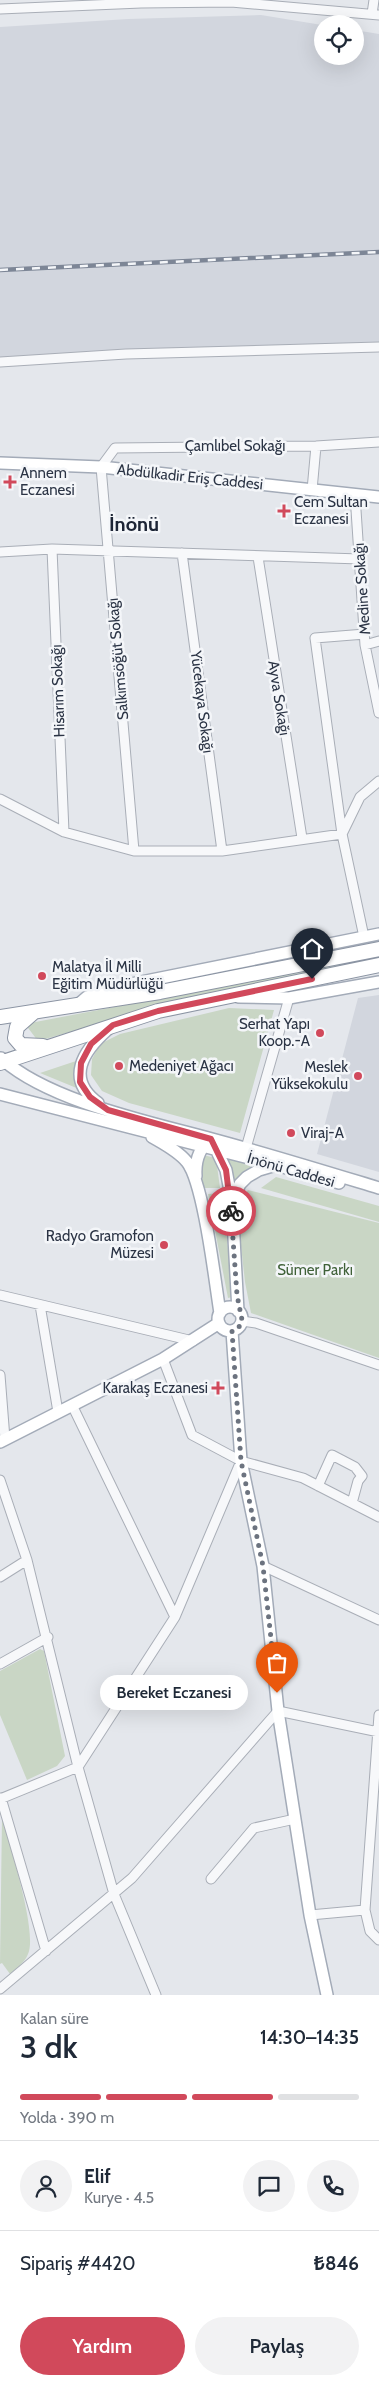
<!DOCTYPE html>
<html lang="tr">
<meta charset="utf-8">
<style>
body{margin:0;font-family:Cabin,sans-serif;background:#f2f2f3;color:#1f2937;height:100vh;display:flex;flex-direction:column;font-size:19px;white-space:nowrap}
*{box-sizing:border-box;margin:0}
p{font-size:16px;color:#747a83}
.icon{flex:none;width:28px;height:28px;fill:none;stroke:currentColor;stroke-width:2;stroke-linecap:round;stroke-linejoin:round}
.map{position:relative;height:1995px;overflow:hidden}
.side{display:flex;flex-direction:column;background:#fff;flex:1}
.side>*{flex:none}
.fabs{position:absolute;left:314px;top:15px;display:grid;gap:10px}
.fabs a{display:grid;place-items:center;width:50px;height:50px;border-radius:50%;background:#fff;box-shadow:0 5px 20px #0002;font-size:25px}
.pin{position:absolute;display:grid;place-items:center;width:42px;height:42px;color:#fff;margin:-51px -21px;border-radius:50% 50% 50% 0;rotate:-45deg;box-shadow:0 0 5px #0007}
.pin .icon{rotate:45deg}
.courier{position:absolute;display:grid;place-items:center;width:50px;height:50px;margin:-25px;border:4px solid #d1495b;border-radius:50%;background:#fff;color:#222;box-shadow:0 1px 6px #0007}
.bubble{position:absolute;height:35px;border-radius:18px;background:#fff;box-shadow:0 5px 20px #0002;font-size:16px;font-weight:600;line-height:35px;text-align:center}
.head em{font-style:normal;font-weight:600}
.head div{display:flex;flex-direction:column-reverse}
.head{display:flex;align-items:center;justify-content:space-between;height:85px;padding:0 20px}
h1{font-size:32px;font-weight:600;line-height:38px}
.bar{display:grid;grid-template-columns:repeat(4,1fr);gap:8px 5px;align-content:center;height:60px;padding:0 20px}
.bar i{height:6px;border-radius:4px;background:#e0e1e3}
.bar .selected{background:#d1495b}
.bar p{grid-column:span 4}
.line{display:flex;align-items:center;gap:12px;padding:0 20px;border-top:1px solid #e0e1e3}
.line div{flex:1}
.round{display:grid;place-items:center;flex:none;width:52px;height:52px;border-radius:26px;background:#f2f2f3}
.primary-button{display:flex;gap:10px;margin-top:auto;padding:10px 20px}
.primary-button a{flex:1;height:58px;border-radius:30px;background:#d1495b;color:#fff;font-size:20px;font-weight:600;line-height:58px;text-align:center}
.primary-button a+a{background:#f2f2f3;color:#1f2937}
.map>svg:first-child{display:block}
</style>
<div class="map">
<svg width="379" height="1995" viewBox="0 0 379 1995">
<rect width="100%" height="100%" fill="#e4e7ec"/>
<!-- built -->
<path fill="#d2d6de" d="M261,15L322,25V56H355V30L379,34V348L0,362V27L128,19Z
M379,995V1172L317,1154L358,998Z"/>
<!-- green -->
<path fill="#c9d6c5" d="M366,959L367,964L148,1010L38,1041L25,1024Z
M229,1008L274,1010L240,1133L129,1103L102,1091L91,1075L92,1059L100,1044L120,1034Z
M76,1061V1076L79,1089L40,1073Z
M203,1155L216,1158L220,1188H204L200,1177Z
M225,1156L260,1164L233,1185Z
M276,1177L379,1206V1222L261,1188Z
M248,1190L379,1223V1358L251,1313L245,1282L237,1209L243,1196Z
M226,1193L224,1205L232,1297L228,1298L208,1194Z
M40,1649L44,1651L65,1756L57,1766L27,1780L0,1715V1671Z
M2,1817C9,1844 38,1932 28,1954C25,1962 17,1968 10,1974L2,1963L0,1964Z"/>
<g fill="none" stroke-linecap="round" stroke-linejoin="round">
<!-- minor casing -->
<g stroke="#a9aeb7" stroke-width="11">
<path id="minor" d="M0,9L141,3L231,2L379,15
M372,14L374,0
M0,362L126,354L379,347
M312,490L316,446
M355,495L365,645L379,713
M52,549L64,832
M0,552L52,549L360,559
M182,553L222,851
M258,557L302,838
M365,645L379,641
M0,799L64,832L134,851H222L342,834L360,797L379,781
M134,851L101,467L115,448L316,446L379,442
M364,937L342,834L315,638L365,634
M246,1148L289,998
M0,1295L193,1341
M40,1305L58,1412
M242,1321L256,1323L379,1365
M163,1359L192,1435L241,1461L303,1478L379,1517
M0,1375L5,1439
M72,1405L175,1617
M0,1480L27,1560L78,1767L114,1894L156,1995
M318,1486L332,1455L355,1467L362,1476L358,1481L352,1503
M263,1566L379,1620
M0,1577L27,1560
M0,1664L48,1637
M379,1715L365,1910L370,1931L379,1940
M1,1798L46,1951
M0,1799L78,1767L175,1617L241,1461
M211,1879L254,1828L295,1819
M310,1915L365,1910
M0,1989L132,1878L278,1711L379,1732"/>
</g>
<!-- major casing -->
<g stroke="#a3abb8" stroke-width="14">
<path id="major" d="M0,463L101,467L379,497
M238,997L289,998L379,982
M80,1003L87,997L121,986L379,934
M1,1058C48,1101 150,1122 212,1139C268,1154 323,1171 379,1188
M0,1094L276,1165L339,1183
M98,1103C65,1079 83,1051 108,1029
M152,1137C164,1144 178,1151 187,1162C204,1184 215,1282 220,1313
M196,1176C195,1161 199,1148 211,1139L226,1170L232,1202
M218 1319a12 12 0 1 1 24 0a12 12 0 1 1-24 0Z
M238,1311L232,1202L240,1184L247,1177L259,1170L276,1165
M232,1331L241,1461L263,1566L278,1711L310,1915L327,1995
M0,1442L163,1359L219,1323"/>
</g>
<!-- highway casing -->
<g stroke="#8b94a3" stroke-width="16">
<path id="highway" d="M34,1012L17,1027L15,1038L21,1045L43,1046
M0,1017L160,992L379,949
M0,1063L158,1011L379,965"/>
</g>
<!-- minor -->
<use href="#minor" stroke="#f7f8fa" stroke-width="9"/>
<!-- major -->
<use href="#major" stroke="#fff" stroke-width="11"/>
<!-- highway -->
<use href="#highway" stroke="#fff" stroke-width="14"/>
<!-- rail casing -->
<g stroke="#7d8696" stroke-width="4.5">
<path id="rail" d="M0,270L379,252"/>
</g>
<!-- rail -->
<use href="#rail" stroke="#f4f6f9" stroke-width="2.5" stroke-dasharray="8" stroke-linecap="butt"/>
</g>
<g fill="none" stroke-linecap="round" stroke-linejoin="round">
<!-- done -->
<path stroke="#6c737f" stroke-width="5" stroke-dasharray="0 9" d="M231,1211L237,1295L242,1320L240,1326L232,1331L241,1461L263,1566L277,1693"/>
<!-- route -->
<path stroke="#d1495b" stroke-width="6" d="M231,1211L226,1170L211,1139L108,1110L90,1097L80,1082L81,1063L91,1044L113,1025L158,1011L312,979"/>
</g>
<!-- markers -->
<g fill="#d1495b" stroke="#f4f6f9" stroke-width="2">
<path d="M7.5 474.5h5v5h5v5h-5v5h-5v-5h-5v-5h5z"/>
<path d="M281.5 503.5h5v5h5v5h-5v5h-5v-5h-5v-5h5z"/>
<circle cx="42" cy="976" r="5"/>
<circle cx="320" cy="1033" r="5"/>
<circle cx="119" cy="1066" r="5"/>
<circle cx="358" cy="1076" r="5"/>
<circle cx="291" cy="1133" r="5"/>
<circle cx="164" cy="1245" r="5"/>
<path d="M215.5 1380.5h5v5h5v5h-5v5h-5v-5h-5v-5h5z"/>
</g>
<g text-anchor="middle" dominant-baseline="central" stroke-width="5" stroke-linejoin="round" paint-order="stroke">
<!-- street labels -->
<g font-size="15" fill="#2b3445" stroke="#f4f6f9">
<text x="235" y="446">Çamlıbel Sokağı</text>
<text transform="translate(190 477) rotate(6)">Abdülkadir Eriş Caddesi</text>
<text transform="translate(362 589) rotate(-94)">Medine Sokağı</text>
<text transform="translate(118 659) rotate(-95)">Salkımsöğüt Sokağı</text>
<text transform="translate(58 691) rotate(-92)">Hisarım Sokağı</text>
<text transform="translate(279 698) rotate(81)">Ayva Sokağı</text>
<text transform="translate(202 702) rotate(83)">Yücekaya Sokağı</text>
<text transform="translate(291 1170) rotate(16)">İnönü Caddesi</text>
</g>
<!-- poi labels -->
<g font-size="15" fill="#2b3445" stroke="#f4f6f9" text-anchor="start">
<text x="20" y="473">Annem<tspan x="20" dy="17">Eczanesi</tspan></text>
<text x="294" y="502">Cem Sultan<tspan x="294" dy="17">Eczanesi</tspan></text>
<text x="52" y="967">Malatya İl Milli<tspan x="52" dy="17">Eğitim Müdürlüğü</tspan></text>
<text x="310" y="1024" text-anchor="end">Serhat Yapı<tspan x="310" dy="17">Koop.-A</tspan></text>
<text x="129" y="1066">Medeniyet Ağacı</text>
<text x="348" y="1067" text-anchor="end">Meslek<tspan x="348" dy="17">Yüksekokulu</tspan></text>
<text x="301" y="1133">Viraj-A</text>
<text x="154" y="1236" text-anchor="end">Radyo Gramofon<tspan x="154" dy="17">Müzesi</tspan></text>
<text x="208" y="1388" text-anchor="end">Karakaş Eczanesi</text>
</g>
<!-- park labels -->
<g font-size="15" fill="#3f6138" stroke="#f4f6f9">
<text x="315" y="1270">Sümer Parkı</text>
</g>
<!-- district labels -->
<g font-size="20" font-weight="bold" fill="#1d2536" stroke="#f4f6f9">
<text x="134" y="524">İnönü</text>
</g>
</g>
</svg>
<div class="fabs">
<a><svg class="icon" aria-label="locate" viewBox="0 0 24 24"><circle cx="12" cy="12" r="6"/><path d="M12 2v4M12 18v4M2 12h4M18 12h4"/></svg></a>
</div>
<div class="pin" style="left:277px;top:1693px;background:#ea580c"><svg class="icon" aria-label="bag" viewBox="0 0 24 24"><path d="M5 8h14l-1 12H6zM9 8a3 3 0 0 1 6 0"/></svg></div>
<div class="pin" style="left:312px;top:979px;background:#1f2937"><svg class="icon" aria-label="home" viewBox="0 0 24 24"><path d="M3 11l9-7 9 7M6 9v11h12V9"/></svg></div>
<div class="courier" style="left:231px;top:1211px"><svg class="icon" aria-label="bike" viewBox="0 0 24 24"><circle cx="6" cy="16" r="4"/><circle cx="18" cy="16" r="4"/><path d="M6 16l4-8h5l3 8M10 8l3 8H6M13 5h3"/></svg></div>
<div class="bubble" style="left:100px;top:1675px;width:148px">Bereket Eczanesi</div>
</div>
<section class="side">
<div class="head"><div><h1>3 dk</h1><p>Kalan süre</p></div><em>14:30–14:35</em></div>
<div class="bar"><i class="selected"></i><i class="selected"></i><i class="selected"></i><i></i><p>Yolda · 390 m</p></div>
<div class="line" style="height:90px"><a class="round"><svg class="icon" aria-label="person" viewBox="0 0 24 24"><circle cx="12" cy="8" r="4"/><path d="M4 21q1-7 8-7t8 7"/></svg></a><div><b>Elif</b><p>Kurye · 4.5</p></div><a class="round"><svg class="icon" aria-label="chat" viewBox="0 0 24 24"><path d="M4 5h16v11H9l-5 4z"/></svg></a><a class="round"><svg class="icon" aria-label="phone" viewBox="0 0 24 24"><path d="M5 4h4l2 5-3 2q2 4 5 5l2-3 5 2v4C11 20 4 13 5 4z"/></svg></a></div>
<div class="line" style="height:65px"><div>Sipariş #4420</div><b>₺846</b></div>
<div class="primary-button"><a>Yardım</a><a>Paylaş</a></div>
</section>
